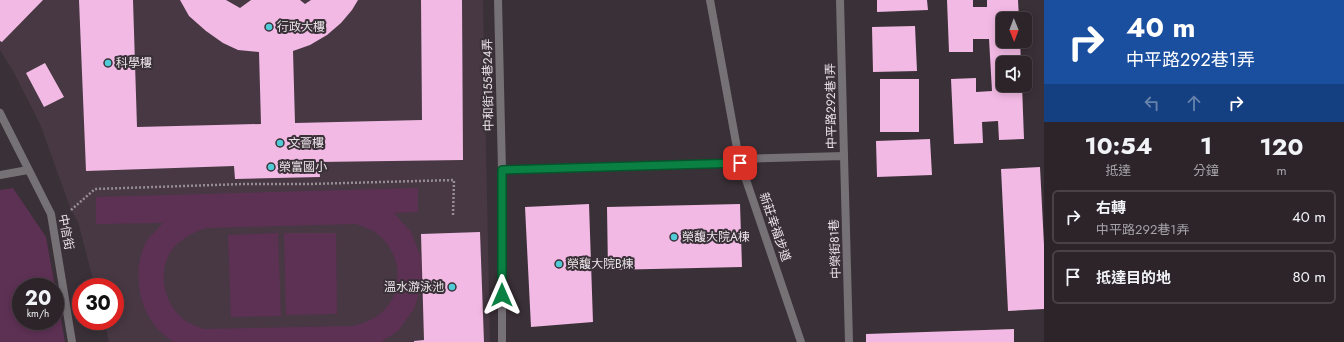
<!DOCTYPE html>
<html lang="zh-TW">
<head>
<meta charset="utf-8">
<style>
  body { margin:0; font-family:Jost,"Noto Sans TC",sans-serif; background:#342c31; color:#f1f3f6; height:100vh; display:flex; flex-direction:column; font-size:15px; white-space:nowrap }
  * { box-sizing:border-box; margin:0 }
  p { font-size:13px; color:#a6a4a8 }
  .icon { flex:none; width:22px; height:22px; fill:none; stroke:currentColor; stroke-width:2; stroke-linecap:round; stroke-linejoin:round }
  .map { position:relative; flex:1; overflow:hidden }
  .drawer { display:flex; flex-direction:column; background:#2c2429; width:300px }
  .drawer>* { flex:none }
  .hud { background:#1a4fa0; color:#fff; overflow:hidden }
  .needle { width:26px; rotate:179deg }
  .tools { position:absolute; left:996px; top:12px; display:grid; gap:8px }
  .tools a { display:grid; place-items:center; width:36px; height:36px; border-radius:6px; background:#2c2429; box-shadow:0 2px 10px #0003,0 0 0 1px #484146; font-size:20px }
  .speed { position:absolute; left:12px; top:278px; display:flex; gap:8px; font-size:20px; font-weight:700; text-align:center }
  .speed>* { display:grid; place-content:center; width:52px; height:52px; border-radius:50%; background:#2c2429; box-shadow:0 2px 10px #0003,0 0 0 1px #484146; line-height:1 }
  .speed small { font-size:10px; font-weight:400 }
  .speed .limit { border:6px solid #d22; background:#fff; color:#111 }
  .pin { position:absolute; display:grid; place-items:center; width:34px; height:34px; color:#fff; margin:-17px; border-radius:8px; box-shadow:0 2px 6px #0006 }
  .me { position:absolute; width:44px; margin:-22px; rotate:0deg; stroke-linejoin:round; filter:drop-shadow(0 0 3px #0008) }
  .turn { display:flex; align-items:center; gap:14px; height:84px; padding:0 16px; font-size:18px }
  .turn .icon { width:52px; height:52px; stroke-width:2.5 }
  .turn b { display:block; font-size:28px; line-height:34px }
  .lanes { display:flex; align-items:center; height:38px; padding:0 16px; background:#0003; justify-content:center; gap:20px; direction:ltr }
  .lanes .off { opacity:.35 }
  .eta { display:flex; justify-content:space-evenly; align-items:center; height:68px; text-align:center }
  .eta b { font-size:24px; font-weight:700; line-height:28px }
  ul { padding:0; list-style:none }
  li { display:flex; align-items:center; gap:12px; height:54px; margin:0 8px 6px; padding:0 8px; border:2px solid #484146; border-radius:6px }
  li div { flex:1 }
  li b { display:block; font-size:15px }
  li em { font-style:normal }
  main { display:flex; flex:1; min-height:0 }
  .map>svg:first-child { display:block }
  .built { fill:#473843 }
  .green { fill:#5d3154; fill-rule:evenodd }
  .building { fill:#f2b9e4 }
  .lines { fill:none; stroke-linecap:round; stroke-linejoin:round }
  .path { stroke:#968e94; stroke-width:2.5; stroke-dasharray:2 2; stroke-linecap:butt }
  .service { stroke:#767175; stroke-width:8 }
  .pedestrian { stroke:#767175; stroke-width:8 }
  .minor { stroke:#767175; stroke-width:8 }
  .route-casing { stroke:#07532c; stroke-width:10 }
  .route { stroke:#0b8043; stroke-width:7 }
  .poi-dot { fill:#52cbd8; stroke:#3a3037; stroke-width:1.5 }
  .labels { text-anchor:middle; stroke-width:4; stroke-linejoin:round; paint-order:stroke }
  .poi-label { font-size:12px; fill:#eae4e8; stroke:#3a3037; text-anchor:start }
  .street-label { font-size:12px; fill:#eae4e8; stroke:#3a3037 }
</style>
</head>
<body>
<main>
<div class="map">
<svg width="1044" height="342" viewBox="0 0 1044 342">
  <rect width="100%" height="100%" fill="#3a3037"/>
  <path class="built" d="M0,0H483L490,342H109L104,321H115V287H95L78,222L71,210L40,124L13,71L0,50Z"/>
  <path class="green" d="M13,188L46,237L65,342H0V190ZM21,287H55V321H21Z
    M418,188V212L394,213L411,232L421,257L422,284L414,309L398,331L381,342H173C166,336 158,331 153,323C137,302 134,267 145,244C150,235 157,230 163,223L96,224V197ZM356,224C361,226 368,228 373,231C402,249 407,292 380,314C371,321 361,324 352,326L204,329C199,327 192,325 187,322C163,306 154,266 177,244C186,236 195,232 206,228Z
    M278,233L281,316L231,317L228,235Z
    M284,233H336L337,314L286,315Z"/>
  <path class="building" d="M0,0H43L2,42L0,41Z
    M79,0H133L137,127L261,124L259,52L238,50L223,43L206,31L189,16L180,0H226L240,8L251,0H300L305,4L311,0H358L352,10L341,23L327,35L310,45L293,51L295,123L422,120L421,0H462L463,160L319,162L320,177L235,179L234,166L86,171Z
    M877,0H927L928,10L877,12Z
    M947,0H973V7H987V0H1018L1019,19H1003V41H1020L1021,63H1003V85H1022L1024,139L999,140L998,121L982,122L983,143L954,144L951,79L976,78V92L992,91L989,39H973V52H949Z
    M915,26L917,71L873,72L872,27Z
    M45,63L64,97L44,107L26,73Z
    M880,79H919V132H880Z
    M930,139L932,175L877,177L876,141Z
    M1040,167L1044,245V309L1008,311L1001,169Z
    M589,204L593,322L531,327L525,207Z
    M740,204L742,267L608,270L607,207Z
    M480,232L484,342H414V341L424,340L421,234Z
    M1014,329V342H866V334Z"/>
  <g class="lines">
    <path class="path" d="M71,210L95,189L244,184H310L454,180L453,215"/>
    <path class="service" d="M498,0L502,170
      M739,159L844,156L849,342
      M0,175L28,170"/>
    <path class="pedestrian" d="M710,0L739,159L801,342"/>
    <path class="minor" d="M840,0L844,156
      M0,113L51,214L72,342
      M502,342V170L741,163"/>
  </g>
  <g class="lines">
    <g class="route-casing">
      <path id="route" d="M502,295V170L740,163"/>
    </g>
    <use href="#route" class="route"/>
  </g>
  <g class="poi-dot">
    <circle cx="269" cy="27" r="4"/>
    <circle cx="108" cy="63" r="4"/>
    <circle cx="280" cy="143" r="4"/>
    <circle cx="271" cy="167" r="4"/>
    <circle cx="674" cy="237" r="4"/>
    <circle cx="559" cy="264" r="4"/>
    <circle cx="452" cy="287" r="4"/>
  </g>
  <g class="labels">
    <g class="poi-label">
      <text x="277" y="31">行政大樓</text>
      <text x="116" y="67">科學樓</text>
      <text x="288" y="147">文薈樓</text>
      <text x="279" y="171">榮富國小</text>
      <text x="682" y="241">榮馥大院A棟</text>
      <text x="567" y="268">榮馥大院B棟</text>
      <text x="444" y="291" text-anchor="end">溫水游泳池</text>
    </g>
    <g class="street-label">
      <text transform="translate(488 85) rotate(-91)" y="4">中和街155巷24弄</text>
      <text transform="translate(831 106) rotate(-91)" y="4">中平路292巷1弄</text>
      <text transform="translate(775 227) rotate(71)" y="4">新莊幸福步道</text>
      <text transform="translate(66 232) rotate(79)" y="4">中信街</text>
      <text transform="translate(835 249) rotate(-92)" y="4">中榮街81巷</text>
    </g>
  </g>
</svg>
<div class="tools">
<a><svg class="needle" viewBox="-14 -14 28 28"><path d="M0-13l5 13h-10z" fill="#e53935"/><path d="M0 13l5-13h-10z" fill="#a6a4a8"/></svg></a>
<a><svg class="icon" aria-label="sound" viewBox="0 0 24 24"><path d="M4 9h4l5-4v14l-5-4H4zM17 9q2 3 0 6"/></svg></a>
</div>
<div class="speed"><div>20<small>km/h</small></div><div class="limit">30</div></div>
<div class="pin" style="left:740px;top:163px;background:#d93025"><svg class="icon" aria-label="arrive" viewBox="0 0 24 24"><path d="M6 21V4h12l-3 4 3 4H6"/></svg></div>
<svg class="me" style="left:502px;top:295px" viewBox="-20 -20 40 40"><path d="M0-17L14 15 0 8-14 15z" fill="#0b8043" stroke="#fff" stroke-width="4"/></svg>
</div>
<section class="drawer">
<div class="hud">
<div class="turn"><svg class="icon" aria-label="right" viewBox="0 0 24 24"><path d="M7 20v-9h11M14 6l5 5-5 5"/></svg><div><b>40 m</b>中平路292巷1弄</div></div>
<div class="lanes"><svg class="icon off" aria-label="left" viewBox="0 0 24 24"><path d="M17 20v-9H6M10 6l-5 5 5 5"/></svg><svg class="icon off" aria-label="ahead" viewBox="0 0 24 24"><path d="M12 20V5M6 11l6-6 6 6"/></svg><svg class="icon" aria-label="right" viewBox="0 0 24 24"><path d="M7 20v-9h11M14 6l5 5-5 5"/></svg></div>
</div>
<div class="eta">
<div><b>10:54</b><p>抵達</p></div>
<div><b>1</b><p>分鐘</p></div>
<div><b>120</b><p>m</p></div>
</div>
<ul>
<li><svg class="icon" aria-label="right" viewBox="0 0 24 24"><path d="M7 20v-9h11M14 6l5 5-5 5"/></svg><div><b>右轉</b><p>中平路292巷1弄</p></div><em>40 m</em></li>
<li><svg class="icon" aria-label="arrive" viewBox="0 0 24 24"><path d="M6 21V4h12l-3 4 3 4H6"/></svg><div><b>抵達目的地</b></div><em>80 m</em></li>
</ul>
</section>
</main>
</body>
</html>
